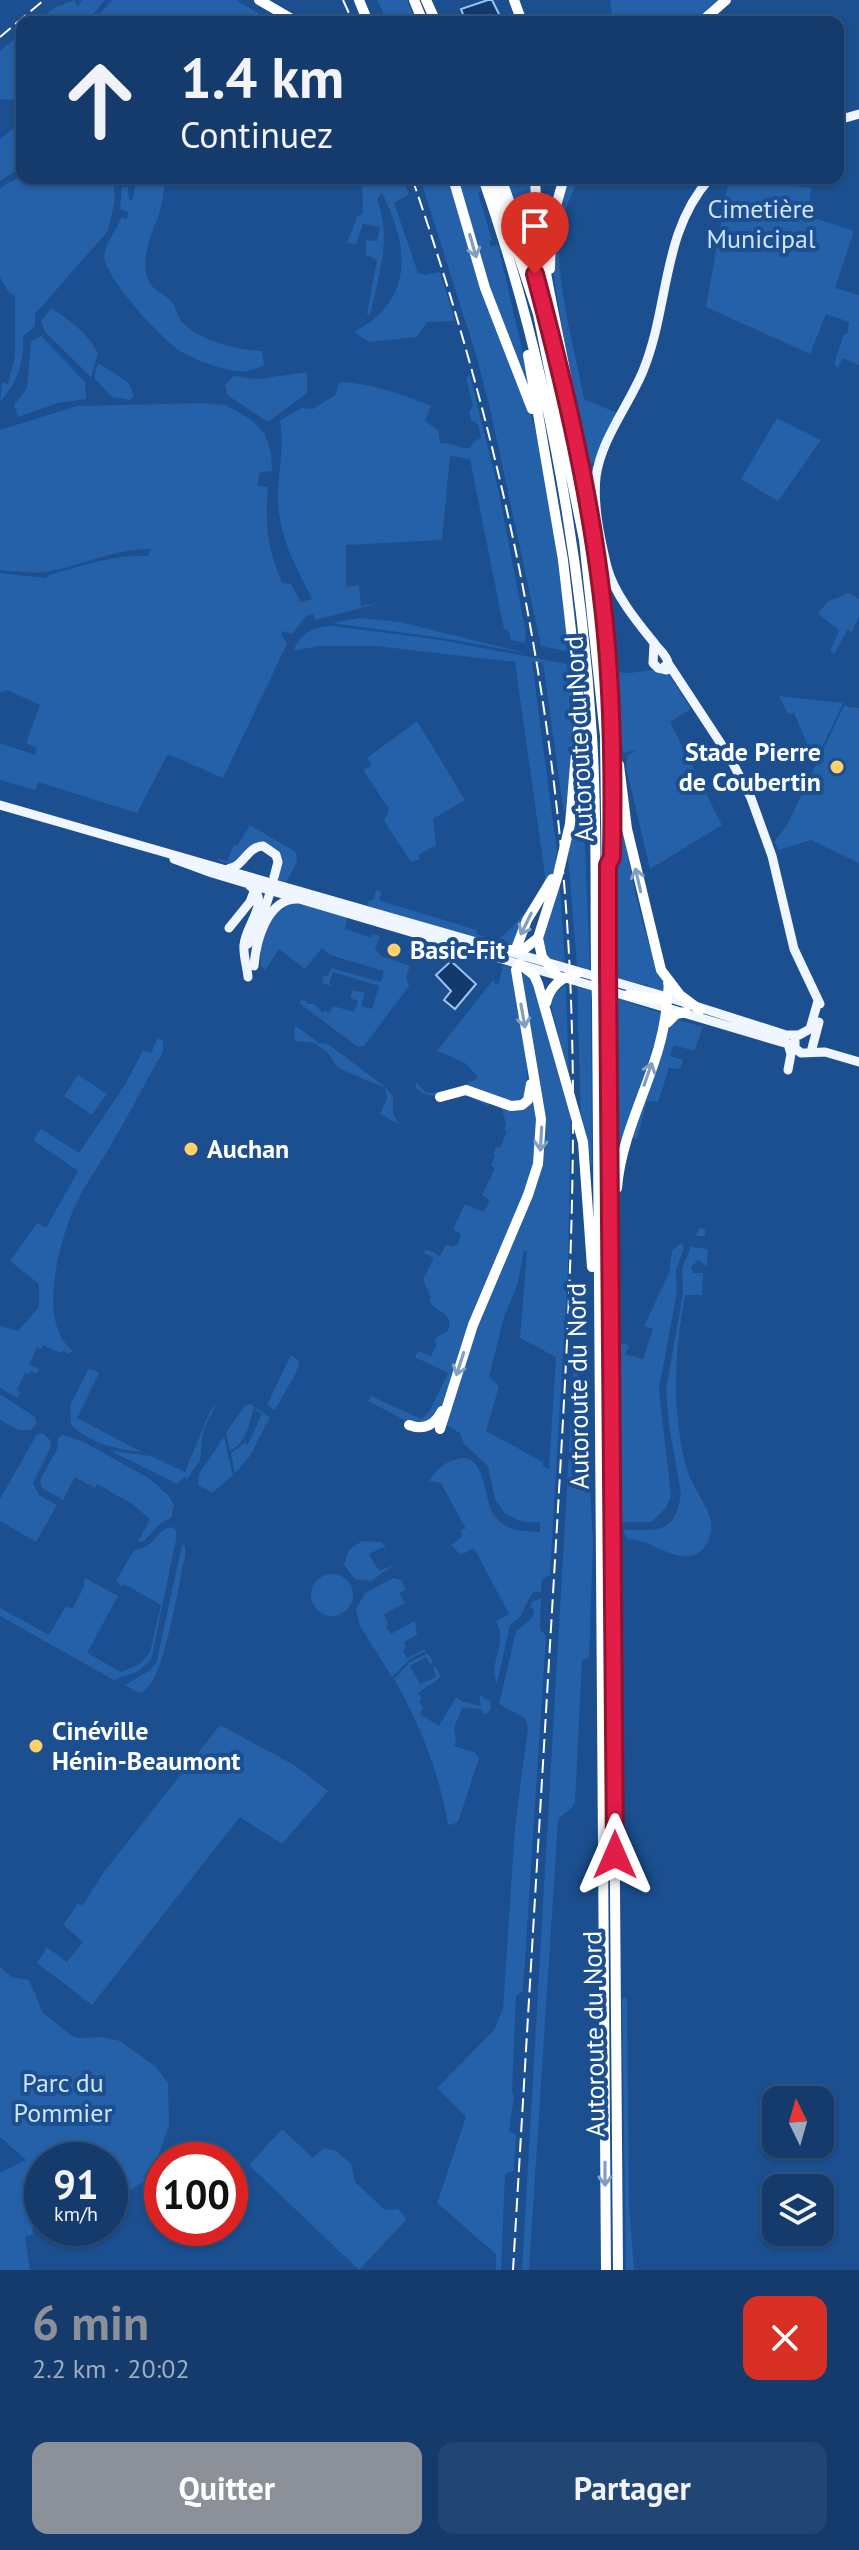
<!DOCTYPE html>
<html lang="fr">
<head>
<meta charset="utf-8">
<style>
  body { margin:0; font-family:"PT Sans",sans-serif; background:#214673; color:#f1f3f6; height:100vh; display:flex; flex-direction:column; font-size:30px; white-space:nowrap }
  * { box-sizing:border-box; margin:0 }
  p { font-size:26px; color:#9dadc1 }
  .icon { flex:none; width:44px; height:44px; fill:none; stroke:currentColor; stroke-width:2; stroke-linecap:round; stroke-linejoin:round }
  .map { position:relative; height:2270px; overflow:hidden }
  .details { display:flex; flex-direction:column; background:#143b6b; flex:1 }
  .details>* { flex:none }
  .hud { position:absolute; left:16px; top:16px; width:828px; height:168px; border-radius:16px; box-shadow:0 2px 6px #0004,0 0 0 2px #33557e; background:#143b6b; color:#f1f3f6; overflow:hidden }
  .needle { width:52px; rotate:355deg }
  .tools { position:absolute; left:762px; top:2086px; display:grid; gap:16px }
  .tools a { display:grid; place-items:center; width:72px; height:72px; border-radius:16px; background:#143b6b; box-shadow:0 2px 6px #0004,0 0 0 2px #33557e; font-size:40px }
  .speed { position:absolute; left:24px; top:2142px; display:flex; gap:16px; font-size:40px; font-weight:700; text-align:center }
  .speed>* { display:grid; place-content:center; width:104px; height:104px; border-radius:50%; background:#143b6b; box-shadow:0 2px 6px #0004,0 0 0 2px #33557e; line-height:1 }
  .speed small { font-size:20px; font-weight:400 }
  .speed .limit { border:12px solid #d22; background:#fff; color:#111 }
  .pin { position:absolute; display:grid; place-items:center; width:68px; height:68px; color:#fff; margin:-82px -34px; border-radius:50% 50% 50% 0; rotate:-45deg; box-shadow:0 0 8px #0007 }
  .pin .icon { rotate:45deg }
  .me { position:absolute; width:88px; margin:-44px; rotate:0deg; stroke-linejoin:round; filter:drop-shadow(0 0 6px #0008) }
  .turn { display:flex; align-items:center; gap:28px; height:168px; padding:0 32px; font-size:36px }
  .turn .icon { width:104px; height:104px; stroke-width:2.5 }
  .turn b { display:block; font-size:56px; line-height:68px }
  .round { display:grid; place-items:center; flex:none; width:84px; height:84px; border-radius:16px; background:#214673 }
  .head { display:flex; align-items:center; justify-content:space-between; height:136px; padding:0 32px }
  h1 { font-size:48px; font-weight:800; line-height:60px; color:#8c9099 }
  .cta { display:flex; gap:16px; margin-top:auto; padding:16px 32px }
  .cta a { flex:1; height:92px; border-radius:16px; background:#8c9099; color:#fff; font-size:32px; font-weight:800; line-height:92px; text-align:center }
  .cta a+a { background:#214673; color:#f1f3f6 }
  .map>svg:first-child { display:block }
  .green { fill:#2461a8; fill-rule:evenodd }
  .water { fill:#123a6d; stroke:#9cc4f0; stroke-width:2 }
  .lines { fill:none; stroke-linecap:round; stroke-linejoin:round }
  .major { stroke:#f0f6ff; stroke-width:9 }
  .highway { stroke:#fff; stroke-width:10 }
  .rail { stroke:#fff; stroke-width:2; stroke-dasharray:14 6; stroke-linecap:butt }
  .highway-bridge { stroke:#fff; stroke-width:10 }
  .oneway { stroke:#829ec1 }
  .route-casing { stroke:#92132f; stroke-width:20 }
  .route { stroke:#e11d48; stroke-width:14 }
  .poi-dot { fill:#ffd166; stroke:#1b4f8f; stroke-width:3 }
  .labels { text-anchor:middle; stroke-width:8; stroke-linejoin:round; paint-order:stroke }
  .park-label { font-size:26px; fill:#cfe3fa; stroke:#1b4f8f }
  .street-label { font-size:26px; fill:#fff; stroke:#1b4f8f }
  .poi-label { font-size:26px; font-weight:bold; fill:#fff; stroke:#1b4f8f; text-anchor:start }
</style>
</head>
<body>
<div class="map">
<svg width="859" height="2270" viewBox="0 0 859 2270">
  <rect width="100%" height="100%" fill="#1b4f8f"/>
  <path class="green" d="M74,0L78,7L82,0H105L86,22H36L54,8Z
    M112,0H236L273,22H93Z
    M377,0H407L416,22H388Z
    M610,0H717L693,22H592L612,16Z
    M22,33V102L19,100L0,99V51Z
    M22,122V167L0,181V139Z
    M22,175V178H113L115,200L108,231L35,314V326L23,337C24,363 18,382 0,402L2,382L8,384L15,356V295L9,293L0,277V188Z
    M135,178L156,180L169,178C162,188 164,196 161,207C155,229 139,255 148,279C152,290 162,293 170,300C176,306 177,316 182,322C199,341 238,350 262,351L264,366C259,367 252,370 247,371C232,374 195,360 182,352C162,340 106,279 104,257C104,245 117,230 121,218L127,219L128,212L120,209L122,187H128L129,200L133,199L135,185L140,186L141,182Z
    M357,178H403L409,195L394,203L418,273L425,275L440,272L455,321L427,322L417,337L369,342L354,332C415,300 409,247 382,193L377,199C392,239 379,274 370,315L367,314L377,260L366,255V240L377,241L380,227L363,224L356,244L347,243L357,217L363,213L362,184Z
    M420,178H450C481,270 519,362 542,457C557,521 562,587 570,652L541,646L491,413L477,358Z
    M455,178H477L481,191L478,193L492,240L489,241L491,246L498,245L534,402L504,335Z
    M505,178H532L550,311Z
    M568,178H580C569,197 560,220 559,243C558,292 575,350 584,399L617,413L593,463L584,462L554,277C551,238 555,215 568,178Z
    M729,178L811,188L808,216L854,231L835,288L859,295V365L843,358L838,368L834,364L844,334H847L849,322L826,314L810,354L706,307Z
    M51,308C70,321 86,331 98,353L91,377L45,332L41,321Z
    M41,336L85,382L86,399L58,403L18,417L14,405L27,388L31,342Z
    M98,363L128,382L134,395L130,400L112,397L94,378Z
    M307,372V393L268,422L227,395L225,385L233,376L257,379Z
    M470,376L498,488L526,633L525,643L511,640L509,632L504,629L470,459L450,456L442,540L346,545V587L359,585L361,606L384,602L315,620L313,614L306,616L292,634L282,631L281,634L287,644L223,778L168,754L137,813L38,782L36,790L0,780V743L35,755L37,748L26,743L40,705L7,690L0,693V573L46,578L49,575C81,566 115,554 148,556L151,549C112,549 82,566 45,572C30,574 15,571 0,570V430L77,406L204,403L226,405L253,421L265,434L271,452L272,471L260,472L257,486L268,487C265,525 267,548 282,583L291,584L301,602L312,599C295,565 277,533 278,494C279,465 284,449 280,420L302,408L313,409L335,395L340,382C373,384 400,393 431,406L425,421L438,430L440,443C452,442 459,449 470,448L475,441L481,438L478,424L471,420L469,412L473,406L466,377Z
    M777,418L821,440L778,501L741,479Z
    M848,593L859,599V616L852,632L847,630L835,653L830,652L839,630L818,614L827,602Z
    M360,618L400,622L525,653L442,638L332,623Z
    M333,626L441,640L572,665L573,757L564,815L543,663L532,662L557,852L555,869L515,946L473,937L368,906L367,902L374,899L376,890L382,892L379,898L381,901L477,930L476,934L497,940C513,929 542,896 545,876L515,662L376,646H319L293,651C303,631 313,627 333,626Z
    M651,670L669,675L691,709L670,722L722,825L650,869L626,767L627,756L636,750L623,753L613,672L630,673Z
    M779,696L843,703L814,764C812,749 800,729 794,713L788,714Z
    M844,706L859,708V863L811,840L779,850L774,842L787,825Z
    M417,721L465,800L433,819L436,845L418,855L420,859L411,862L384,821L389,809L363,770L372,765L367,758Z
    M582,773L590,970L577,966L568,856L579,774Z
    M621,801C625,852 637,906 652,954C657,969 667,979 665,995L646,990L648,984L638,985L616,979L615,802Z
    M250,825L296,852L297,862L286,882L277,879L281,856L268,844L250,846L238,862L233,866L217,860L218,858L227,861L234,845H238Z
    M560,887L565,964C560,962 551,961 547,957C535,947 553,902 556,888Z
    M294,902L347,917L345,929L372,938L371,934L380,936L375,949L381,956L410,966L406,977L409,986L364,1046L358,1047L299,1003L301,1000L306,1001V1004H314L323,1013L324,1011L330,1012L333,1006L354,1012L358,1001L350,998L353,990L365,993L361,1006L372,1009L379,986L333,972L329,982L331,986L322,983L324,975L328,976L331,968L381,982L384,971L330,955L322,948L305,969L279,949L265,970L261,966L260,943L275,913Z
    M503,965L513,968L527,1066L528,1095L519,1104C504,1099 485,1090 470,1089C451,1088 432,1105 416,1088V1082C419,1085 423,1090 426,1092C436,1096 471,1084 478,1077L465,1063L437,1051L493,980L495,984L499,983Z
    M521,971L533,978L571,1105L568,1268L550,1575L542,1580L541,1592H534C522,1606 527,1615 510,1625L497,1683C487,1661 509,1647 496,1621L509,1614L474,1548L461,1555L451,1545L462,1537L461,1529H466L441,1483L429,1481C437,1469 443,1463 457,1459C487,1450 483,1502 494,1515C506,1531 522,1531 540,1532V1522H523L505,1514L495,1499L488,1466L464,1444L460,1433L444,1424L470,1341L543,1149ZM524,1250L527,1251L520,1338L556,1357L549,1469L543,1466V1462L486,1431L499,1386L489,1377L504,1317L518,1283Z
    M566,984L569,1078L550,1002L554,994Z
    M577,987L591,990L592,1170L581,1120Z
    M615,998L664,1014L623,1139L620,1140L616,1153Z
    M675,1019L703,1027L694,1051L674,1045L670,1056L683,1060L680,1069L669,1068L658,1102L647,1101L637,1139L631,1137L668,1028Z
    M296,1026L319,1043L328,1044L384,1086L393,1097V1114L400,1125L380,1114L387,1098L385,1088L338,1068L327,1052L314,1043L295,1041L294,1029Z
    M158,1038L163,1041V1052C145,1083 129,1114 111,1145C100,1164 86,1183 76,1204C60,1238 36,1322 72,1350L70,1354L63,1351L61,1353L43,1345L41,1349L37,1347L29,1364L39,1369L36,1374L31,1371L29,1374L25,1373L17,1390L20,1392L18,1398L0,1388V1326L18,1331L39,1307V1284L10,1261L37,1223L46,1228L78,1171L33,1140L41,1129L79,1153L126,1083L143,1050L151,1053Z
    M78,1075L107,1094L92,1115L64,1096Z
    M461,1092L508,1107L535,1099L538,1143L527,1187L480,1301L440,1413L432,1423L412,1424L368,1401L371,1396L421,1419L429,1412L448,1373L415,1357L418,1351L431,1356L437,1344L434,1342L437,1337L448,1331C455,1313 436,1313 429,1300L431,1298L423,1279L434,1258L424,1253L426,1249L440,1256L446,1244L453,1247L458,1244L461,1234L453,1229L465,1204L484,1212L490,1200L482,1195L495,1168L491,1166L495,1156L493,1154L496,1147L500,1148L507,1131L504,1129L506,1124L502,1109L490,1103L488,1106L463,1094L453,1098Z
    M699,1228L706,1229L705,1236H695L692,1247L708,1249L707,1266L698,1260L691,1267L693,1273H703L702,1295H685C675,1352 671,1408 686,1466C691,1486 707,1503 711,1522C713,1532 708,1548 697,1554C675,1564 651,1539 627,1539L623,1530C657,1530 675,1535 681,1494L669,1425L666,1389L683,1293L682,1268Z
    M681,1243L684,1248L676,1270L677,1291L659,1389L671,1496L665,1509L651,1522H619L618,1347L624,1343L629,1346L625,1354L643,1359L653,1329L644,1326L669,1273L672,1251Z
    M580,1346L576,1400L586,1409L593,1543L589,1658L582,1660L575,1802C572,1812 561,1812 558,1821L529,2270H522L575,1347Z
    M291,1355L298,1360L299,1367L275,1410L267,1405Z
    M89,1368L99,1373L77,1418L142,1452C117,1449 89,1444 71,1424L70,1406Z
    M0,1394L35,1417L36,1424L31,1430H19L0,1420Z
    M217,1404L203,1430L200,1460L187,1479L184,1477L177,1484L111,1451L151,1456L185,1472L210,1411Z
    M250,1404L255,1407C247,1424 249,1441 230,1451L226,1432L244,1407Z
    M256,1408L270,1417L250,1456L235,1473L231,1453L246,1442L247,1446L262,1414L255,1410Z
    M42,1433L50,1440L51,1447L33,1483L39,1495L57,1505L36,1542L0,1521V1499L37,1434Z
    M63,1435L84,1442L150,1479L168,1495L174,1505L171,1518L161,1523L144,1541L138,1542L150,1519L132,1504L97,1484L95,1488L75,1477L63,1500L42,1488L40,1480L57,1450L58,1438Z
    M224,1437L233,1475L212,1493L198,1485L199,1474Z
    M172,1527L176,1530V1540L151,1660L138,1671L114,1680L0,1616V1608L49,1635L66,1606L72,1609L85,1585L83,1583L85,1578L118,1596L87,1653L121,1672L140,1664L150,1652L161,1605L124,1584L122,1587L116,1581L134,1550C155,1549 154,1530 172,1527Z
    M362,1541L381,1542L387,1548L383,1547L369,1554L379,1571L395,1564L371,1581L355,1579L344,1565L349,1550Z
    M182,1545L185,1546V1556C179,1580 164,1686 142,1692C136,1693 130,1688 125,1685L149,1671L156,1664Z
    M311 1595a21 21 0 1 1 42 0a21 21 0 1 1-42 0Z
    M393,1578L401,1580L406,1590L399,1593L405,1603L384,1614L388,1624L386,1626L391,1634L415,1621L417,1635L404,1642L406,1647L403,1650L407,1658L425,1649L426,1651L410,1659L392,1677L360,1626L356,1609L365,1593Z
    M541,1598L540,1629L546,1636L523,1991L516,1996L512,2091L514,2097L509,2131L516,2135L514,2171L505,2174L501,2270H496V2254L437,2203L466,2117L437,2088L494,2030L503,2009L515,1827L528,1727L525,1718L499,1704L516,1631C525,1624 535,1619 534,1609L530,1608L532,1602Z
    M428,1653L433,1662L430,1664L426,1657L410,1666L420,1684L436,1677L433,1667L435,1666L441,1677L418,1693L422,1698L419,1702L423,1707L420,1714L439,1726L456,1697L461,1701L481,1706L479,1695L490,1701L491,1708L487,1714L482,1713L483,1709L462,1708L454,1728L456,1742L454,1746L474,1752L479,1758L458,1822L450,1825L448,1824C438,1769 421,1727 394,1679L410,1662Z
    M220,1725L294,1765L328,1791L282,1844L240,1817L92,2005L37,1963L47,1947L67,1962L83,1942L63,1925L78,1904L83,1905L104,1872Z
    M0,1967L12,1977L29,1980L43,2013L72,2036L79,2038L102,2037L120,2041L156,2067L168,2083L169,2125L151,2177L110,2203V2160H42V2225L32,2227L33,2234L25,2237L30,2270H0V2173L26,2160L0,2137Z
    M622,1998H627L629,2206L634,2270H626Z
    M282,2129L313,2158L324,2148L336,2151L351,2164L355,2182L385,2210L398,2209L407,2219L359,2270L249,2165Z"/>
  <path class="water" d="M488,0H492L503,22H466L461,9Z
    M451,961L476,984L455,1009L444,1000L451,991L436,975Z"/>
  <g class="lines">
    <path class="major" d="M838,120L859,114
      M654,644L653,663L658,668L667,670
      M668,663L729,756L751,798L772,856L794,949L820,1004
      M663,668L668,663C667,655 660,651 655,644C638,623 614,594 607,567C600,538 593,506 596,477C601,439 629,405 643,371C670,305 661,233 710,178
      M0,805L667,997L786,1035H799L810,1029L818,1001
      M174,859L212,873L795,1046
      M228,869C245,866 246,847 263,846L276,855L278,862L274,877
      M229,928L250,902L255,889
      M248,944L261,920L269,896
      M254,966C256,941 267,899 297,899
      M248,977C247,966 243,955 244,945C245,925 272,901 250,886
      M795,1041V1048L801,1053L825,1052L859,1062
      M788,1044L791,1054L788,1070
      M811,1052L819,1022"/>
    <path class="highway" d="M259,0L297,22
      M359,0L368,22
      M414,0L423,22
      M426,0L436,22
      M514,0L522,22
      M701,22L726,0
      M453,178L485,288L532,409
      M483,178C545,356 580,548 592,736C597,813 595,890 596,967
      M493,178L538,314L584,540L605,736L608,967
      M501,178L535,274L557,362
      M535,178C537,245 554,310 566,376C590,517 615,660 613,804
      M550,269L551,223L564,178
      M528,355L563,560L586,762
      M619,765L627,829L661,970L680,995L700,1010
      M517,946L527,920L552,879
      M499,950H523L538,938
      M520,964L534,975L538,984L583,1142L592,1267
      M556,974L542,957L538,938L558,875L570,824L578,730
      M628,995C640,995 657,1002 667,997
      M597,1002L606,2270
      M546,1003C550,986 561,977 578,973
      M608,1003L618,2270
      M667,1023L676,1014L686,1012
      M440,1097L466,1090L511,1106L522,1105L528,1100L531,1084
      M617,1188C622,1123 664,1065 667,1000C667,994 670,990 668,982
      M409,1425C424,1431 435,1425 442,1411
      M440,1429L473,1325L528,1195L538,1164L541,1119L516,970"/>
    <path class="rail" d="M343,0L353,22
      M0,37L44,0
      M412,178C491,406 544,641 564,882C583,1108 568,1334 555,1560C541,1797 527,2033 513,2270"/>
    <path class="highway-bridge" d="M596,967L597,1002
      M608,967V1003"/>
  </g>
  <defs><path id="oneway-shaft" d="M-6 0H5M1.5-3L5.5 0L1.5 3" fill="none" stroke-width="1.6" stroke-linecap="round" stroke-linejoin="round" transform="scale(2)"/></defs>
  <g class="oneway">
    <use href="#oneway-shaft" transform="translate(473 246) rotate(74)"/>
    <use href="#oneway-shaft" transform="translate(638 880) rotate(-103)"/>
    <use href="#oneway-shaft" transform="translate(526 924) rotate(116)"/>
    <use href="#oneway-shaft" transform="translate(523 1016) rotate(80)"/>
    <use href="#oneway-shaft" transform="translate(648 1074) rotate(-71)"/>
    <use href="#oneway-shaft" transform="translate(541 1139) rotate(93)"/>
    <use href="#oneway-shaft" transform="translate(460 1364) rotate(108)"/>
    <use href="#oneway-shaft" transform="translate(605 2174) rotate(90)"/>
  </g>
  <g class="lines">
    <g class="route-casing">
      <path id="route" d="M535,274C570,404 601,540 609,675C613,736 613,796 612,857L608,865V967L615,1855"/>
    </g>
    <use href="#route" class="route"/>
  </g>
  <g class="poi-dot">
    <circle cx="837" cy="767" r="8"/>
    <circle cx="394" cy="950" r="8"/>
    <circle cx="191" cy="1149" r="8"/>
    <circle cx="36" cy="1746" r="8"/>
  </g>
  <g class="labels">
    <g class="park-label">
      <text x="761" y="218">Cimetière<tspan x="761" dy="30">Municipal</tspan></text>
      <text x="63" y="2092">Parc du<tspan x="63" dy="30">Pommier</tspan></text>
    </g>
    <g class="street-label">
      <text transform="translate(579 739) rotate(-93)" y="9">Autoroute du Nord</text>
      <text transform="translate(578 1386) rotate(-91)" y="9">Autoroute du Nord</text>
      <text transform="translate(594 2034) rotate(-91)" y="9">Autoroute du Nord</text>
    </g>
    <g class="poi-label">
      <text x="821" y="761" text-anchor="end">Stade Pierre<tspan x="821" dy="30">de Coubertin</tspan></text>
      <text x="410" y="959">Basic-Fit</text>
      <text x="207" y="1158">Auchan</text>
      <text x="52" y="1740">Cinéville<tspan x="52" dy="30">Hénin-Beaumont</tspan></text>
    </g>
  </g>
</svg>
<div class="tools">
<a><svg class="needle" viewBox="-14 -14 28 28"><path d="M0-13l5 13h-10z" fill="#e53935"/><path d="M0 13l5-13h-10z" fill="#9dadc1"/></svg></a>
<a><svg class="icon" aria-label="layers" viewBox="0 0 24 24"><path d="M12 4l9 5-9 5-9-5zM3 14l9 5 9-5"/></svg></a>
</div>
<div class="speed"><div>91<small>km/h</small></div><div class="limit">100</div></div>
<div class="pin" style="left:535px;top:274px;background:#d93025"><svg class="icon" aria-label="arrive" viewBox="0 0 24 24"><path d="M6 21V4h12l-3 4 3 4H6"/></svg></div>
<svg class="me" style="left:615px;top:1855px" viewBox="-20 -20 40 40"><path d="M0-17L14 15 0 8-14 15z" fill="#e11d48" stroke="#fff" stroke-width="4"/></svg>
<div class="hud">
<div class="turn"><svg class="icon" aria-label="ahead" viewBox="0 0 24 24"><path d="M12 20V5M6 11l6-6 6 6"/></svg><div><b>1.4 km</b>Continuez</div></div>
</div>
</div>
<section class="details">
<div class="head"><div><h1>6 min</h1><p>2.2 km · 20:02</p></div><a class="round" style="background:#d93025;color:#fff"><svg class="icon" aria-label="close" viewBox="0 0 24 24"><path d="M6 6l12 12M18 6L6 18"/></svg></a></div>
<div class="cta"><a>Quitter</a><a>Partager</a></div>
</section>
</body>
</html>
